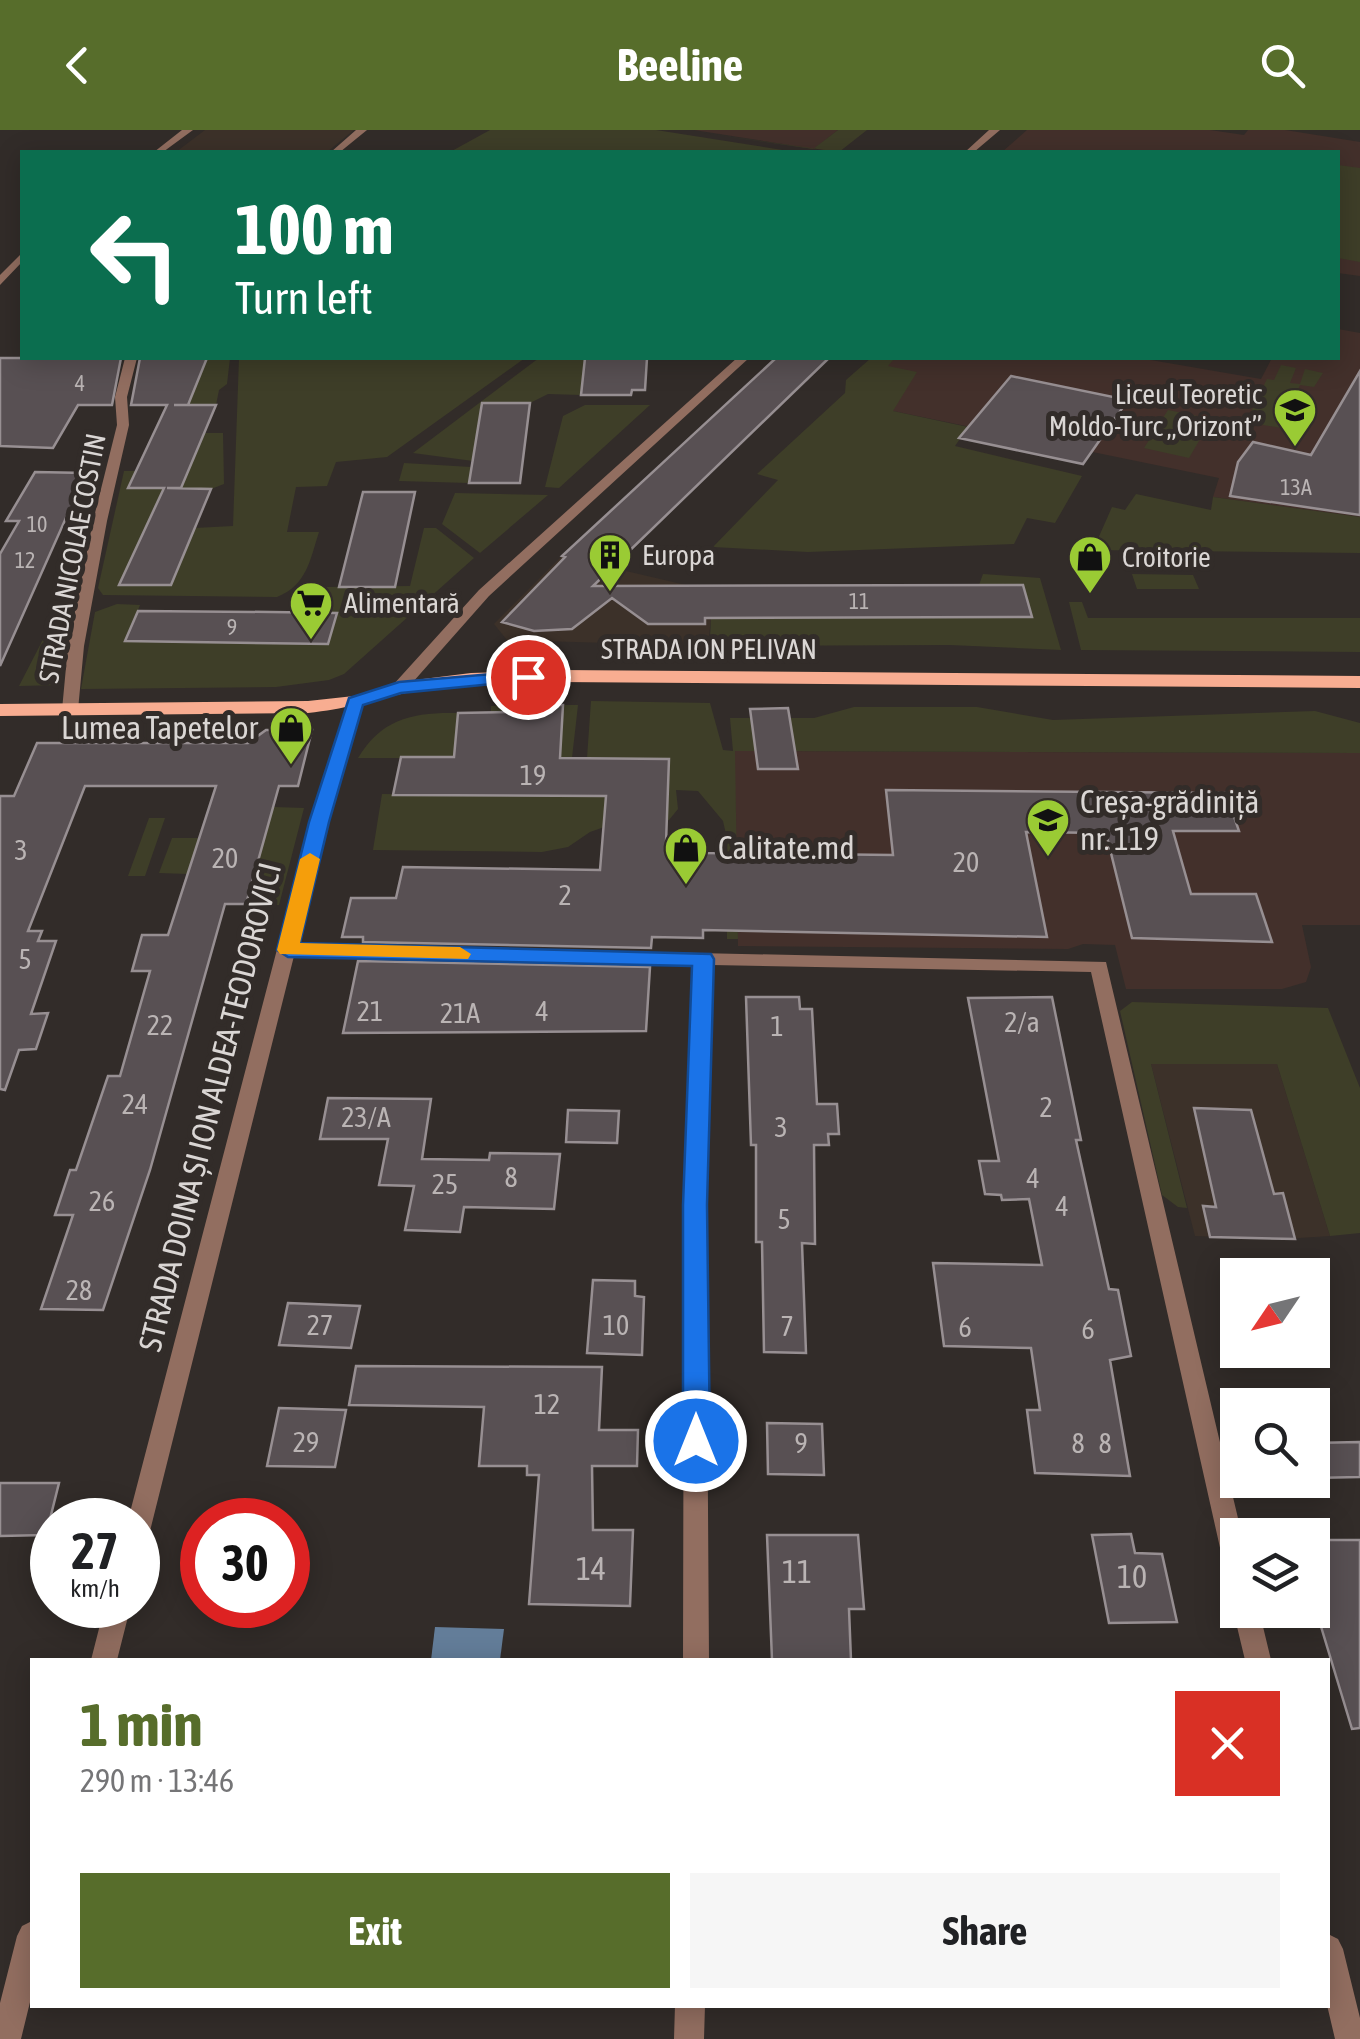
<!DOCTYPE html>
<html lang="en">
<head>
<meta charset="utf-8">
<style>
  body { margin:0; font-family:"Asap Condensed",sans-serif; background:#f6f6f6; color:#202124; height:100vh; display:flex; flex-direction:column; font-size:38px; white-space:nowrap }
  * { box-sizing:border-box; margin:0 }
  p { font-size:32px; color:#757577 }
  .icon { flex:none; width:55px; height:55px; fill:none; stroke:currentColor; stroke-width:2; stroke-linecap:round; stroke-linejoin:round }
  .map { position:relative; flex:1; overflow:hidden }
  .sheet { position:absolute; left:30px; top:1528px; width:1300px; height:350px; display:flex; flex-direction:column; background:#fff; border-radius:0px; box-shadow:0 5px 25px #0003 }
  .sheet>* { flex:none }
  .hud { position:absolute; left:20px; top:20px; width:1320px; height:210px; border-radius:0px; box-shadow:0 5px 25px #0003; background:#0b6e4f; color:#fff; overflow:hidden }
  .needle { width:65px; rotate:235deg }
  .buttons { position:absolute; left:1220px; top:1128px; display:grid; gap:20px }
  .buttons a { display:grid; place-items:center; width:110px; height:110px; border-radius:0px; background:#fff; box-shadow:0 5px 25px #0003; font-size:50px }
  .speed { position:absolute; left:30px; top:1368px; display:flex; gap:20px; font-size:50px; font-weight:700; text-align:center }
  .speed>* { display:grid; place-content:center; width:130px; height:130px; border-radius:50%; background:#fff; box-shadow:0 5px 25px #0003; line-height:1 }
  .speed small { font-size:25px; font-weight:400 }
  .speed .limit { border:15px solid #d22; background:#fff; color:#111 }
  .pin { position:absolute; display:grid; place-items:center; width:85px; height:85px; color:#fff; margin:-42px; border:5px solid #fff; border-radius:50%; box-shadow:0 2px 10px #0007 }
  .me { position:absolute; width:110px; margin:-55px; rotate:0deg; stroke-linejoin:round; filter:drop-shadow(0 0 8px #0008) }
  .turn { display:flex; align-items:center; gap:35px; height:210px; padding:0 50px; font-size:45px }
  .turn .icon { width:130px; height:130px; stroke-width:2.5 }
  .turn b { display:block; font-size:70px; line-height:85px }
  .round { display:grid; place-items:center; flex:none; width:105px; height:105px; border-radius:0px; background:#f6f6f6 }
  .headline { display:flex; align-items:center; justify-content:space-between; height:170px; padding:0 50px }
  h1 { font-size:60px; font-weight:700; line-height:75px; color:#576d2b }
  .cta { display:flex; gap:20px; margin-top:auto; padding:20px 50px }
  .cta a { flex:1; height:115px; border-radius:0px; background:#576d2b; color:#fff; font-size:40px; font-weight:700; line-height:115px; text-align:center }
  .cta a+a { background:#f6f6f6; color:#202124 }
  header { display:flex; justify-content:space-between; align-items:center; height:130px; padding:0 50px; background:#576d2b; color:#fff; font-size:45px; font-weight:700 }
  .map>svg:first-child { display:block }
  .built { fill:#3c3129 }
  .education { fill:#43302b }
  .green { fill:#3e3e28 }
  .water { fill:#637d99 }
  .building { fill:#585053; stroke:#978f92; stroke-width:2.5 }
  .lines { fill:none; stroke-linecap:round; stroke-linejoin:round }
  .minor { fill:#926e60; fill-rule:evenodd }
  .primary { fill:#f8ad91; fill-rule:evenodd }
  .route { fill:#1a73e8; stroke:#114b97; stroke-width:2.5 }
  .slow { fill:#f59e0b }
  .labels { text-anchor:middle; stroke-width:10; stroke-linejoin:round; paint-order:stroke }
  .far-number-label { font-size:22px; fill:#bab4b4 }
  .far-poi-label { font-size:28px; fill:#dad6d4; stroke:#322c29; text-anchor:start }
  .far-street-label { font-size:28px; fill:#dad6d4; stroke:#322c29 }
  .number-label { font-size:28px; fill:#bab4b4 }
  .poi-label { font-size:32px; fill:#dad6d4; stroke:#322c29; text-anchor:start }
  .street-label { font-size:32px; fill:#dad6d4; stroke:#322c29 }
  .near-number-label { font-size:32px; fill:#bab4b4 }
</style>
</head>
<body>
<header><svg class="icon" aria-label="back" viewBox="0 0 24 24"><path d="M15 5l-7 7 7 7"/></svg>Beeline<svg class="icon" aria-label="search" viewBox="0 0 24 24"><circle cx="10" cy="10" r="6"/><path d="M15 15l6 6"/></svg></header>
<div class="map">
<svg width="1360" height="1909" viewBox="0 0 1360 1909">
  <rect width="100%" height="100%" fill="#322c29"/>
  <path class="built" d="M205,0H354L327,22H176Z
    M562,426L690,456V487L711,488L708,516L507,510L494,494Z
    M1151,934H1277L1330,1106L1286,1109L1195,1106Z"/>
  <path class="education" d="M694,0H838L814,19Z
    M1027,0H1210L1244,5L1248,0H1285L1360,12V146L1338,143V22H1002Z
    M1338,199L1360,203V387L1213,367L1219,348L893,281L887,236L895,228H1139L1261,249L1272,228H1338Z
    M734,621L1360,623V795H1302L1311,837L1306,852L1282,859H1126L1115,815L1083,814L1068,819L738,816Z"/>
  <path class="green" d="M490,0H656L795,22H450Z
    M838,0H867L839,22L703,3L813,19Z
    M1338,35L1360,38V132L1338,128Z
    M207,228H230L227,254L219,260L216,275H188Z
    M239,228H525L387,327L336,332L327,356L296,357L287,402H319C310,430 307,455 277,467L103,465L98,458L124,341H137L129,358H163L120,455H171L195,398L233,396Z
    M539,228H585L581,265L548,264L530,273H482L473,331L413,323Z
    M871,228H895L888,236L917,242L893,281L968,297L955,316L1082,346L1055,393L1027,388L1014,414L808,422L713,417L778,350L757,344L845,263L846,250Z
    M1281,235L1296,238L1290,253L1300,254L1305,239L1323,243L1314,257L1300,255L1281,298L1246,292L1267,249L1274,250Z
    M585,275H650L559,358L545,357L563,286Z
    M1168,280L1212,289L1189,328L1144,318Z
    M205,303H223L224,354L211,359L181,358Z
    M404,333L471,337L469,353L399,351Z
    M455,363H456L548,365L480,423L442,394Z
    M1136,364L1211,380L1213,367L1360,387V423L1093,420L1112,377L1125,380Z
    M424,398H436L474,428L344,544L329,550L276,557L81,559L95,482L117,474L140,475L126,511L327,514L337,484L315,483L326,457L410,456Z
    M983,444L1040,448L1061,520L950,515L727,516L710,508L711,488L1031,487L1023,455H979Z
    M1132,444L1193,445L1199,459H1137Z
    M1069,472H1082L1088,488H1360V522L1081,520Z
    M54,488H69L60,555L19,556Z
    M591,571L710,573L723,620L733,621L730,588H814L854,577H977L1053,590L1315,581L1360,593V623L735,621L738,809H727L726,704L723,691L698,661L676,660L678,679L669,690L610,695L590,702L568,717L542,722L373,720L382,664L668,667L669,629L587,628Z
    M515,575L562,592L563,575H578L572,628H358C382,588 414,582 458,583V592L491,591V576Z
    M273,677L304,678L279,775H246Z
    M149,688H165L145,746H128Z
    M172,708H200L188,744L159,743Z
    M1132,872L1328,878L1360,958V1103L1330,1106L1277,934H1151L1187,1078L1178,1077L1162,1065L1120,881Z"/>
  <path class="water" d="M435,1497L504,1499L500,1530H431Z"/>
  <path class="building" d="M0,228H121L112,275H78L53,318L0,316Z
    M140,228H207L188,275H174H216L181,358H167L211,359L171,455H119L164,358H128L167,275H131Z
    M585,228H647L645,260H632L631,265H581Z
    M776,228H829L593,456L1023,455L1032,487L705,488V494H648L612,468L572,499L534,501L502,492L565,427L562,426Z
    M1360,241V385L1230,366L1238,332L1253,312L1311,325Z
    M1011,246L1128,270L1083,334L959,308Z
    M482,273H530L520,353H469Z
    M35,342L86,343L0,536V424L19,391H6Z
    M363,362H415L395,457H339Z
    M138,481L271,482L337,483L328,514L125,511Z
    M515,575H563L560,628L669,629L666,713H705V723L893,725L886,660L1226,663L1239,701H1173L1191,764H1256L1272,812L1132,808L1106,703L1026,702L1047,807L703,800V808L652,807L651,818L363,812V807H342L351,768H396L403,737L600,740L606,666L393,665L401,627H454L458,583L514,582Z
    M788,578L798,639H758L750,579Z
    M266,600H312L298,656H279L246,774H225L150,1040L103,1180L41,1179L73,1085H55L70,1040H76L108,946H120L150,841H132L142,805H168L216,656H85L28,801H42L38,811H56L31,884L48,883L36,919L19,920L5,960L0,959V666H14L37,613H248Z
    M358,831L650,837L646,901L343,903Z
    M746,867H799L800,879H812L817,974H837L839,1004H828L829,1015H814L815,1114L802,1113L806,1223L764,1222L762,1112H756V1015H751Z
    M1052,867L1081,1010H1076L1109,1159L1118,1160L1131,1226L1110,1230L1130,1346L1035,1343L1027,1280H1040L1031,1218L944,1216L933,1133L1042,1135L1029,1069L1002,1070L1001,1065L985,1064L979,1031H999L968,868Z
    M328,968L431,969L422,1029L489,1030L490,1023L560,1024L554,1079L464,1077L460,1102L405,1100L414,1056L379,1055L388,1009H320Z
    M1194,978L1251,980L1274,1064L1283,1063L1295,1109L1210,1107L1203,1076L1216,1077Z
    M568,980L619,981L617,1013L566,1012Z
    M593,1150L635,1151V1166L644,1167L642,1225L587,1223Z
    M288,1173L360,1176L351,1218L279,1215Z
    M356,1236L602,1237L599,1300H638L637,1336H592L593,1400H633L630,1476L529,1474L539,1345H527V1336H479L484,1277L349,1275Z
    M279,1278L346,1280L335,1337L267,1336Z
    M767,1293L822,1294L824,1345L768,1344Z
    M1360,1312V1347L1312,1348V1313Z
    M0,1353H59L46,1405L0,1406Z
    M1131,1404L1135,1423L1162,1424L1177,1492L1109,1493L1092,1405Z
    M767,1405H858L864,1479H849L851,1530H772Z
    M1312,1410H1360V1598L1352,1599L1319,1490H1312Z"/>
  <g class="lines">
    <path class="minor" d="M182,0H193L163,22H154Z
      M356,0H367L340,22H331Z
      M989,0H1000L974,22H965Z
      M22,123V132L0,155V145Z
      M125,228H137L127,267L129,295L107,391L84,516L78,580L70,585L62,580L68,516L93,391L117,295L115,267Z
      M737,228H749L489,466L405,561H393V555L479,460Z
      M356,567L364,572L328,693L297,814L1106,832L1242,1405H1238V1451L1229,1448L1225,1440L1091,842L712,835L706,1075L709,1530H683L684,1075L693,834L294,826L150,1401L147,1409L138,1412V1390H128L310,693L348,572Z
      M1238,1471V1480H1259L1271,1530H1245L1233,1480Z
      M105,1475H131L117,1530H91Z
      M32,1791V1864L21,1909H0V1873L17,1806L22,1796Z
      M1328,1804L1338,1809L1343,1819L1360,1888V1909H1335L1327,1875Z
      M675,1875H705L704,1909H674Z"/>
    <path class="primary" d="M559,540L1360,546V558L559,552C507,554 452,552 401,564C366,572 345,579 308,583L0,586V574L308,571L354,566L399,552L471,543Z"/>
  </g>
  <path class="route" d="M528,541L537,547L534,550L401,563L363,575L329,692L300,813L711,824L714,829L707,1075L710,1311L706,1319L696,1322L687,1319L683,1311V1075L692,836L288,827L277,820L309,692L349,568L399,552Z"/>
  <path class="slow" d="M310,723L320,729L300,813L460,817L471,824L468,829L280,824L277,820L300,729Z"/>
  <defs>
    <g id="school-pin" transform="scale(2.25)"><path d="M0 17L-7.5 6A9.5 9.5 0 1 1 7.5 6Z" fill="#9acb34" stroke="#322c29"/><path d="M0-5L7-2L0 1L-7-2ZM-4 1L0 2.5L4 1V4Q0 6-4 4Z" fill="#111"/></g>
    <g id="building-pin" transform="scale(2.25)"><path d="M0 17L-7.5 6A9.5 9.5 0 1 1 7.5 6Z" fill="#9acb34" stroke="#322c29"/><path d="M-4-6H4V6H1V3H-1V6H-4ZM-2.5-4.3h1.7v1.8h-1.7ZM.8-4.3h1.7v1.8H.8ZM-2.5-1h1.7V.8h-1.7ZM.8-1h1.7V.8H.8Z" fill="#111"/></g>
    <g id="shop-pin" transform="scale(2.25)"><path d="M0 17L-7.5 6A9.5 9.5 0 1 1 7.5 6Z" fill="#9acb34" stroke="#322c29"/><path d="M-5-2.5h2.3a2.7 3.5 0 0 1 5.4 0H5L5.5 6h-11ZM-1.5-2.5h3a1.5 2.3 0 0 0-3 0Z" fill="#111"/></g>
    <g id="supermarket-pin" transform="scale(2.25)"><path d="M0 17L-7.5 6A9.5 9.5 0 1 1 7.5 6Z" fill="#9acb34" stroke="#322c29"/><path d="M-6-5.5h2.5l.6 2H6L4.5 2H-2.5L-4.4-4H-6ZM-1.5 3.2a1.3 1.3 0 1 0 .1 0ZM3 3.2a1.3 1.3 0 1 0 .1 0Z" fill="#111"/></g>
  </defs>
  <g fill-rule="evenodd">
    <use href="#school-pin" x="1295" y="280"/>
    <use href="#building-pin" x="610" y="425"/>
    <use href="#shop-pin" x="1090" y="427"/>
    <use href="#supermarket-pin" x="311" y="473"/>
    <use href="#shop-pin" x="291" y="598"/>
    <use href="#school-pin" x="1048" y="690"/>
    <use href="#shop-pin" x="686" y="718"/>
  </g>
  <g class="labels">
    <g class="far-number-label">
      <text x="80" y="261">4</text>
      <text x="1296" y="365">13A</text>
      <text x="37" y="402">10</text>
      <text x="25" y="438">12</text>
      <text x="859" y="479">11</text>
      <text x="232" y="505">9</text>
    </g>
    <g class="far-poi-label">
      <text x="1262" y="274" text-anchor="end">Liceul Teoretic<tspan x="1262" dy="32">Moldo-Turc „Orizont”</tspan></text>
      <text x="642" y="435">Europa</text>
      <text x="1122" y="437">Croitorie</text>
      <text x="344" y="483">Alimentară</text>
    </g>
    <g class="far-street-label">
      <text transform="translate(72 428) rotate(-79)" y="10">STRADA NICOLAE COSTIN</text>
      <text x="709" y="529">STRADA ION PELIVAN</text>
    </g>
    <g class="number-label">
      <text x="533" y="655">19</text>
      <text x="21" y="730">3</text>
      <text x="225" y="738">20</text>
      <text x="966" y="742">20</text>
      <text x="565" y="775">2</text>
      <text x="25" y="839">5</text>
      <text x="370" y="891">21</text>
      <text x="542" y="891">4</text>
      <text x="460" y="893">21A</text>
      <text x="1022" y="902">2/a</text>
      <text x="160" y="905">22</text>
      <text x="777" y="906">1</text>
      <text x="135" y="984">24</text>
      <text x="1046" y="987">2</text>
      <text x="366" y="997">23/A</text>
      <text x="781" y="1007">3</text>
      <text x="511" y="1057">8</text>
      <text x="1033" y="1058">4</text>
      <text x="445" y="1064">25</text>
      <text x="102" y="1081">26</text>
      <text x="1062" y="1086">4</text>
      <text x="784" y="1099">5</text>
      <text x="79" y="1170">28</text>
      <text x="320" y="1205">27</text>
      <text x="616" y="1205">10</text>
      <text x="787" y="1206">7</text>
      <text x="965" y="1207">6</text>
      <text x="1088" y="1209">6</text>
      <text x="547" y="1284">12</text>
      <text x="306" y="1322">29</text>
      <text x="801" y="1323">9</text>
      <text x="1078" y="1323">8</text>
      <text x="1105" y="1323">8</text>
    </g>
    <g class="poi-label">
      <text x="258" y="609" text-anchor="end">Lumea Tapetelor</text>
      <text x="1080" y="683">Creșa-grădiniță<tspan x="1080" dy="37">nr. 119</tspan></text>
      <text x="718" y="729">Calitate.md</text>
    </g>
    <g class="street-label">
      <text transform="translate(210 977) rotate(-76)" y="11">STRADA DOINA ȘI ION ALDEA-TEODOROVICI</text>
    </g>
    <g class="near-number-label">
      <text x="591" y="1450">14</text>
      <text x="797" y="1453">11</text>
      <text x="1132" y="1458">10</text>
    </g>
  </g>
</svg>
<div class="buttons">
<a><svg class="needle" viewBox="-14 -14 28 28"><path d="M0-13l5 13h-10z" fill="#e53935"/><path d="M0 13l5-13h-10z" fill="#757577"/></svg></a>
<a><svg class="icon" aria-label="search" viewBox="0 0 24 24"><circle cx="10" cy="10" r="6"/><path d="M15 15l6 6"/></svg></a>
<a><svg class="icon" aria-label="layers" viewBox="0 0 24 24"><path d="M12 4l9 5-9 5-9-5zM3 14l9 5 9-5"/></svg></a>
</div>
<div class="speed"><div>27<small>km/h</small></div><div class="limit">30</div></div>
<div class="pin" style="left:528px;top:547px;background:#d93025"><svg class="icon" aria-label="arrive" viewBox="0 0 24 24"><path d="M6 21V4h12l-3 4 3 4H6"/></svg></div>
<svg class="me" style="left:696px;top:1311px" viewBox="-20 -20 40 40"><circle r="17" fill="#1a73e8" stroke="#fff" stroke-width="3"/><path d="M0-11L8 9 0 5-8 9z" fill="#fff"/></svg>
<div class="hud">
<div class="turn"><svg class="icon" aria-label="left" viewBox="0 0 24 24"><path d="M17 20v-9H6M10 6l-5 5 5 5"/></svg><div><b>100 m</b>Turn left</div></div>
</div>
<section class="sheet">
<div class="headline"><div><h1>1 min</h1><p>290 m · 13:46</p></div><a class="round" style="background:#d93025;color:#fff"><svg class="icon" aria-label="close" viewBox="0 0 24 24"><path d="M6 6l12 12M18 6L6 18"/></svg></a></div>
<div class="cta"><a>Exit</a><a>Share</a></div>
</section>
</div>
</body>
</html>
